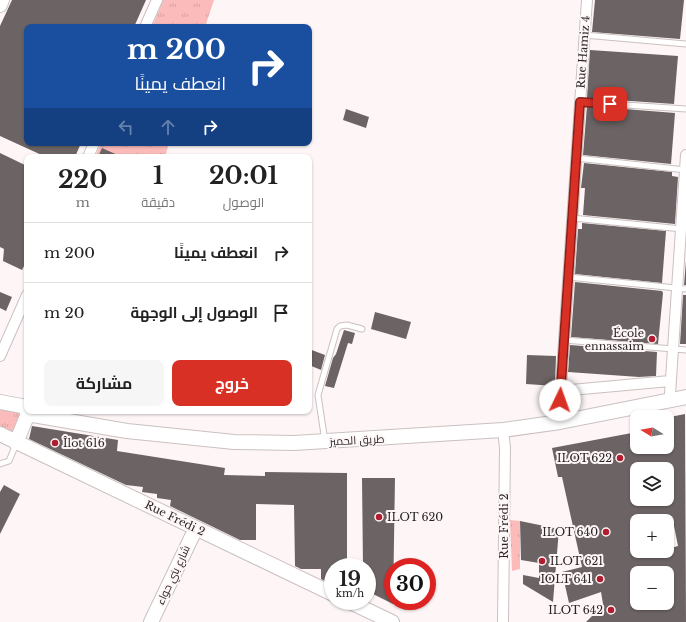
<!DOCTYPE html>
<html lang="ar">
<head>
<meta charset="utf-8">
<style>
  body { margin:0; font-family:"Libre Baskerville",Cairo,serif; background:#f6f6f6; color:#222; direction:rtl; height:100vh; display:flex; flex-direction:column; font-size:15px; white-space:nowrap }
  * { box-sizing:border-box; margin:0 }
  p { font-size:13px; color:#767676 }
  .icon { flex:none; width:22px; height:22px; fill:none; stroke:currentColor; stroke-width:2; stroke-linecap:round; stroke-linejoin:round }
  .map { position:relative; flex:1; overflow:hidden; direction:ltr }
  .side { position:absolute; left:24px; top:154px; width:288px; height:260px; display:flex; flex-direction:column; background:#fff; border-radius:8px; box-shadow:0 1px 3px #0004; direction:rtl }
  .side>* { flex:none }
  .guide { position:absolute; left:24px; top:24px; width:288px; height:122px; border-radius:8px; box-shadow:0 1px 3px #0004; direction:rtl; background:#1a4fa0; color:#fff; overflow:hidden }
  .needle { width:26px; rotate:281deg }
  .fabs { position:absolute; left:630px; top:410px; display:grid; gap:8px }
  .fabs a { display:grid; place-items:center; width:44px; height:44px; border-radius:8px; background:#fff; box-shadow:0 1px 3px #0004; font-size:20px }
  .speed { position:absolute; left:324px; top:558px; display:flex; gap:8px; font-size:20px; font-weight:700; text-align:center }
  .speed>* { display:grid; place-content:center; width:52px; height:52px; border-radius:50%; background:#fff; box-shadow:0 1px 3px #0004; line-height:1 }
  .speed small { font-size:10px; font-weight:400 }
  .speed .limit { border:6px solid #d22; background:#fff; color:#111 }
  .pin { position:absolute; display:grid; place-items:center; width:34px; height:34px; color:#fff; margin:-17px; border-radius:8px; box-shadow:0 2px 6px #0006 }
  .me { position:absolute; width:44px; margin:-22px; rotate:3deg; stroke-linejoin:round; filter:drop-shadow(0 0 3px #0008) }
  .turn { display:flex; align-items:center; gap:14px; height:84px; padding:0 20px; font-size:18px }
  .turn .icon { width:52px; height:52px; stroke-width:2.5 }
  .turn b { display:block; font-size:28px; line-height:34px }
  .lanes { display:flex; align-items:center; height:38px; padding:0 20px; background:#0003; justify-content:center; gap:20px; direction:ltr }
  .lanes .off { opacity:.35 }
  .eta { display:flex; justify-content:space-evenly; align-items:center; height:68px; text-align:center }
  .eta b { font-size:24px; font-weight:700; line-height:28px }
  .button { display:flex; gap:8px; margin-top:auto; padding:8px 20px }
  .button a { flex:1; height:46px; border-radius:8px; background:#d93025; color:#fff; font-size:16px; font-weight:700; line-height:46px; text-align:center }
  .button a+a { background:#f6f6f6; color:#222 }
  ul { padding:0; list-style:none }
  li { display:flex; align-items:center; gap:12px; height:60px; padding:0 20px; border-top:1px solid #e0e0e0 }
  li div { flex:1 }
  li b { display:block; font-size:15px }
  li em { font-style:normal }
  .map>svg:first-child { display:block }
  .grass { fill:url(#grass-tufts) }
  .building { fill:#6c6464; fill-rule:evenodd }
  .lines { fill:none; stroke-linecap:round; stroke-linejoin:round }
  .lane-casing { stroke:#cac1c0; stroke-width:7 }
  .street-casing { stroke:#cac1c0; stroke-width:12 }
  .secondary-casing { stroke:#cac1c0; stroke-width:16 }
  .lane { stroke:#fff; stroke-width:5 }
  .street { stroke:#fff; stroke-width:10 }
  .secondary { stroke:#fff; stroke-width:14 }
  .route-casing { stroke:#8d1f18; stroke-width:10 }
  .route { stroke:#d93025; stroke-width:7 }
  .poi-dot { fill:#b01d31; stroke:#fef6f6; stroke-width:1.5 }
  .labels { text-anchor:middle; stroke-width:4; stroke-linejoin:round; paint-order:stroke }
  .street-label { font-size:11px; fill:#2a2626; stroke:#fef6f6 }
  .poi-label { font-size:11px; fill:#2a2626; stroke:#fef6f6; text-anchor:end }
</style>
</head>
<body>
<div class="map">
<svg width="686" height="622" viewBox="0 0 686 622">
  <defs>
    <pattern id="grass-tufts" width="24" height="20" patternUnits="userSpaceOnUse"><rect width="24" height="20" fill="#fbbbba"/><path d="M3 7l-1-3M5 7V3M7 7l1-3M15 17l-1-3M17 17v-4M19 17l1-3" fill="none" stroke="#d7a1a0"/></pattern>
  </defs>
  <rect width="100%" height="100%" fill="#fef6f6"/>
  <path class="grass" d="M163,0H214L205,27H152Z
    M101,143H169L165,157H95Z
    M0,407L17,410L22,416L17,429L11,432L0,428Z
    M510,520L520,521V569L512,571Z"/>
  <path class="building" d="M12,0H146L134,27H27V143H81L75,157H46L0,136V26Z
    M595,0H684L680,39L592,32Z
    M590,50L678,56L674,104L587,98Z
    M587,106L675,113L671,164L583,155Z
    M346,109L369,117L366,128L343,120Z
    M102,148L122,157H98Z
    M0,153L27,166V260L22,270L3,261L4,249L0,247Z
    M584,163L672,172V176L678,177L675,224L583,215L585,188H581Z
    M582,223L666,231L662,283L575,274L578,229H582Z
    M686,261V285H684Z
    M575,282L662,291L663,293L658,344L571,337Z
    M0,292L12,297L6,311L0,308Z
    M683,295H686V344H680Z
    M375,312L411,322L406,339L371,329Z
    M344,330L355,333L352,344L348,343L334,388L325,386L333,358L336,354Z
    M570,345L657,352L656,376L639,377L568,372Z
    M309,349L325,355L321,370L309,365Z
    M527,355L556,356L555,386L526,384Z
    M685,414L686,622H586L597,611L604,610L601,592L569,603L562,572L582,567L562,477H558L552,448L637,432V447H667V426L672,425L670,417ZM637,469H667L669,499H637ZM637,521H673L678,546L667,549V551H657L637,555ZM637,573H667V603H637Z
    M32,426L118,440L117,451L225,468L224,475L265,476V472L347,473V567H333V585L321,579V569H301L295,566L294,505L256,504V540H240L170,506L171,500L157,498V494L142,492L143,487L126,485L29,439Z
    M362,478H395L393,604L367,591V567H363Z
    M4,485L20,494L0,534V492Z
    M520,521L559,529L553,602L523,584V575L539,578V563L521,560Z"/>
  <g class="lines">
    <g class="lane-casing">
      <path id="lane" d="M584,35L686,44
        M580,102L686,109
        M576,158L686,170
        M572,218L682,229
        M568,277L686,289
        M564,340L686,350
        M324,435L318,395L337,329L340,326L347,325L362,329
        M0,464L9,461L16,444"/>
    </g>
    <g class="street-casing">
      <path id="street" d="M145,27L157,0
        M88,157L94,143
        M0,356L27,295
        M560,391L670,381
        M670,394L686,155
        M559,416L587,0
        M503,430L505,448L503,622"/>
    </g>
    <g class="secondary-casing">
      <path id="secondary" d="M0,5L2,0
        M0,402L27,407
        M27,414L127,431L234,442L294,443L503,430L560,422L686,397
        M0,434L333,594
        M16,443L29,411
        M348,601L392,622
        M151,622L196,528"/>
    </g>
    <use href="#lane" class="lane"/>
    <use href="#street" class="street"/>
    <use href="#secondary" class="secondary"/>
  </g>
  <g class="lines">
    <g class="route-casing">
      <path id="route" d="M560,400L580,102L610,104"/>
    </g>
    <use href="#route" class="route"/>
  </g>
  <g class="poi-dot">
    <circle cx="652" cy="339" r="4"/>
    <circle cx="55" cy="443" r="4"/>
    <circle cx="620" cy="458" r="4"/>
    <circle cx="379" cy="517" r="4"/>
    <circle cx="606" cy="532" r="4"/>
    <circle cx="542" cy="561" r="4"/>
    <circle cx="600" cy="579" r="4"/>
    <circle cx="611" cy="610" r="4"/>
  </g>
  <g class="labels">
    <g class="street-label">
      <text transform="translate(583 52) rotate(-86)" y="4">Rue Hamiz 4</text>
      <text transform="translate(357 440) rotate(-3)" y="4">طريق الحميز</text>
      <text transform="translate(175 518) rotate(26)" y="4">Rue Frédi 2</text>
      <text transform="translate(504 526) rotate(-90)" y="4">Rue Frédi 2</text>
      <text transform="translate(173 575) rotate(-65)" y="4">شارع بني حواء</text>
    </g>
    <g class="poi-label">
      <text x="644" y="337">École<tspan x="644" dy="13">ennassaim</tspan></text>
      <text x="63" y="447" text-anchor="start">Îlot 616</text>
      <text x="612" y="462">ILOT 622</text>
      <text x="387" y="521" text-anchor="start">ILOT 620</text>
      <text x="598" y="536">ILOT 640</text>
      <text x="550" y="565" text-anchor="start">ILOT 621</text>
      <text x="592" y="583">IOLT 641</text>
      <text x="603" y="614">ILOT 642</text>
    </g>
  </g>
</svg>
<div class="fabs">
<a><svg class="needle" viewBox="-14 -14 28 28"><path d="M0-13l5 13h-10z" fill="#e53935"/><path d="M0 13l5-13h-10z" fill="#767676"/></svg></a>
<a><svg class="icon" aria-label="layers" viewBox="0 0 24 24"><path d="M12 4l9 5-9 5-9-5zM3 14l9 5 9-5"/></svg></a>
<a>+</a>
<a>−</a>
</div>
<div class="speed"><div>19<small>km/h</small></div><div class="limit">30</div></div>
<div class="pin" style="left:610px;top:104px;background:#d93025"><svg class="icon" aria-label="arrive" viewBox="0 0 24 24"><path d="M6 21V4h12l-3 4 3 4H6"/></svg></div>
<svg class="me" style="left:560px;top:400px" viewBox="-20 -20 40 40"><circle r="19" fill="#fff"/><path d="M0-13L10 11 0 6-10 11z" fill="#d93025"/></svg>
<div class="guide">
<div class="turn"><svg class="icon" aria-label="right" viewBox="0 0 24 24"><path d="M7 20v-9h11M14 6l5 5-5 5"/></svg><div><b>200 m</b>انعطف يمينًا</div></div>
<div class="lanes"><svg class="icon off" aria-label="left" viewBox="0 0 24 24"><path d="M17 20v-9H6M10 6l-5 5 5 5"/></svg><svg class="icon off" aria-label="ahead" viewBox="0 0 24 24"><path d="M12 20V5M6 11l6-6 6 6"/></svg><svg class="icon" aria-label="right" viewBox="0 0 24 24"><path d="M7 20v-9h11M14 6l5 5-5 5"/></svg></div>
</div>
<section class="side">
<div class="eta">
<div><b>20:01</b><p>الوصول</p></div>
<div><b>1</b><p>دقيقة</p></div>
<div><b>220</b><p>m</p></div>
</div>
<ul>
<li><svg class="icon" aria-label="right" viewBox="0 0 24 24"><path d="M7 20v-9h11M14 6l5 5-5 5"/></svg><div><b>انعطف يمينًا</b></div><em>200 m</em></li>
<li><svg class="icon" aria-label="arrive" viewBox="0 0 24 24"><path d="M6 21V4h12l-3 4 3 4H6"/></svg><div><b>الوصول إلى الوجهة</b></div><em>20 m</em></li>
</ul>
<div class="button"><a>خروج</a><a>مشاركة</a></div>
</section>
</div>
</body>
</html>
